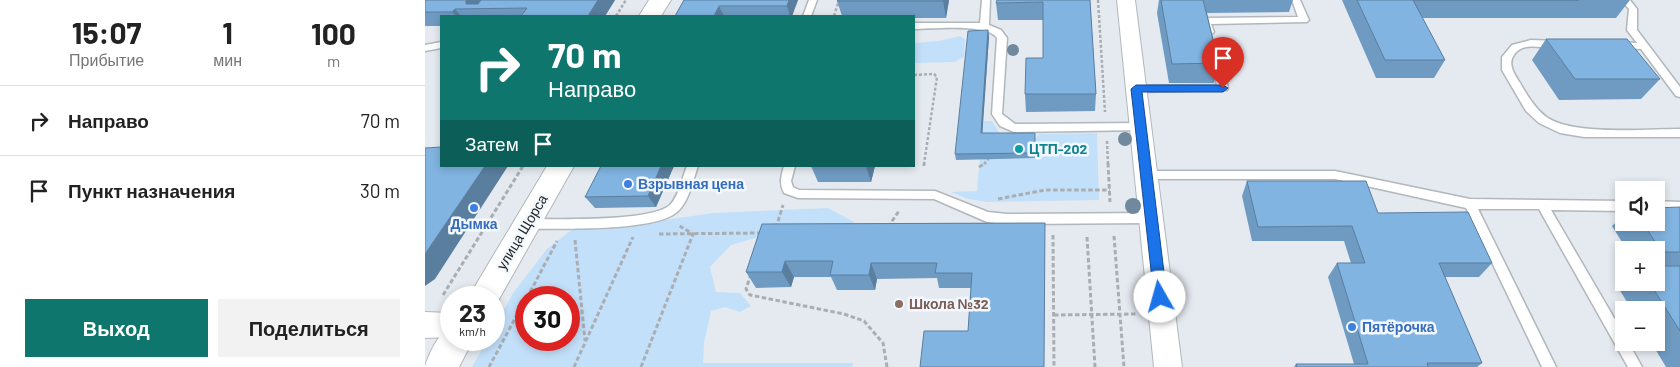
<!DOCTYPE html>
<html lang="ru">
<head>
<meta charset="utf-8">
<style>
  body { margin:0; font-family:Barlow,sans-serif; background:#f2f2f2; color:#222; height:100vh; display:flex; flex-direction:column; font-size:19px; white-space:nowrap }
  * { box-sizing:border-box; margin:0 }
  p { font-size:16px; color:#767676 }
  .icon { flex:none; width:28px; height:28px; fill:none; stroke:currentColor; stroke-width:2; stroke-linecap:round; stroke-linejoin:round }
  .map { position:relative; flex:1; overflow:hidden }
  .sheet { display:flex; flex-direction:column; background:#fff; width:425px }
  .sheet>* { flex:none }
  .hud { position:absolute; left:15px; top:15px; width:475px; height:152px; border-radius:0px; box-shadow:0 2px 8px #0003; background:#0f766e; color:#fff; overflow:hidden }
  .fabs { position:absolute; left:1190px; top:181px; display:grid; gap:10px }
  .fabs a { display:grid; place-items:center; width:50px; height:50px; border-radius:0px; background:#fff; box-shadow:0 2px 8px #0003; font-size:25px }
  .speed { position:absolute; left:15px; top:286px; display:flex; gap:10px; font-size:25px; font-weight:700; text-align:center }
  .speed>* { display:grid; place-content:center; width:65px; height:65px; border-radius:50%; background:#fff; box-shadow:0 2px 8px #0003; line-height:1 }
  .speed small { font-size:12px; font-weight:400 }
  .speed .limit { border:8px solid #d22; background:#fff; color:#111 }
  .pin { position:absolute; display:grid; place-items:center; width:42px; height:42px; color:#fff; margin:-51px -21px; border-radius:50% 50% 50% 0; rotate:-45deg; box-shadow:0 0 5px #0007 }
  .pin .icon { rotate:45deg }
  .me { position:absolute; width:55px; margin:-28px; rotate:353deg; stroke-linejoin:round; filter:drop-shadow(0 0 4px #0008) }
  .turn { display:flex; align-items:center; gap:18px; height:105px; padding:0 25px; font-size:22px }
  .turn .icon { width:65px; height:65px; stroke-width:2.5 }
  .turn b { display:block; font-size:35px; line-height:42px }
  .then { display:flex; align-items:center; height:48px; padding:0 25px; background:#0003; gap:10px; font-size:19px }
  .eta { display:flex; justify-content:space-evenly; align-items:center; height:85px; text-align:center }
  .eta b { font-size:30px; font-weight:700; line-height:35px }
  .action { display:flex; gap:10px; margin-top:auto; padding:10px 25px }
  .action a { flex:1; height:58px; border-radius:0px; background:#0f766e; color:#fff; font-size:20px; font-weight:700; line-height:58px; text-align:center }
  .action a+a { background:#f2f2f2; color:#222 }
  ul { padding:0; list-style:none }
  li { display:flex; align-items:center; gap:15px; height:70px; padding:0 25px; border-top:1px solid #e0e0e0 }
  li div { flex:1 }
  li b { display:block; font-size:19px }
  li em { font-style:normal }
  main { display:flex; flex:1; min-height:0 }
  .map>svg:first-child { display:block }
  .green { fill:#c3e0fa; fill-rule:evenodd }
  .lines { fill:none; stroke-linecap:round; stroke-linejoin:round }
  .service-casing { stroke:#b1b7bb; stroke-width:3 }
  .minor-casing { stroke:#b1b7bb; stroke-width:2 }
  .primary-casing { stroke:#b1b7bb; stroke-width:2 }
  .path-far1 { stroke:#aaaeb3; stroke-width:2.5; stroke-dasharray:3 2; stroke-linecap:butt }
  .path { stroke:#aaaeb3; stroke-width:3; stroke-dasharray:4.5 2.5; stroke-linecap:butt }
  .service { fill:#fff; fill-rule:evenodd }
  .minor { fill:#fff; fill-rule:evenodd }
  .primary { fill:#fff; fill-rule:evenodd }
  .tree { fill:#71899c }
  .wall { fill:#6f9bc2 }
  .shaded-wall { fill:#5a7e9e }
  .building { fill:#81b4e1; stroke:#5a7e9e }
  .route { fill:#1a73e8; stroke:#114b97 }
  .culture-dot { fill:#0f9aa8; stroke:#f2f8fd; stroke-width:2 }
  .shop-dot { fill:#3f7fe0; stroke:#f2f8fd; stroke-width:2 }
  .education-dot { fill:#8d6e63; stroke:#f2f8fd; stroke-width:2 }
  .labels { text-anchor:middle; stroke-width:5; stroke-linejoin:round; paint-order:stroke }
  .culture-label { font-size:14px; font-weight:bold; fill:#0d838f; stroke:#f2f8fd; text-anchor:start }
  .shop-label { font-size:14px; font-weight:bold; fill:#366cbe; stroke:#f2f8fd; text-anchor:start }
  .street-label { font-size:14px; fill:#222426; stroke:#f2f8fd }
  .education-label { font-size:14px; font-weight:bold; fill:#785e54; stroke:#f2f8fd; text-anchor:start }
</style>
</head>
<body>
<main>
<section class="sheet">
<div class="eta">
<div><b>15:07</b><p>Прибытие</p></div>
<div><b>1</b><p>мин</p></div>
<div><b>100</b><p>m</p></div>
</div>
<ul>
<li><svg class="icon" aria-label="right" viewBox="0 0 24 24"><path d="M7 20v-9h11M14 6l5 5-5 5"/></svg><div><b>Направо</b></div><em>70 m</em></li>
<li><svg class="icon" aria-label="arrive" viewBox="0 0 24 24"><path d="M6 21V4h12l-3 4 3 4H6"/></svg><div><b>Пункт назначения</b></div><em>30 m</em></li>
</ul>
<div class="action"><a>Выход</a><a>Поделиться</a></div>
</section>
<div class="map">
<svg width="1255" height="367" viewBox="0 0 1255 367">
  <rect width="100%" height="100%" fill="#e5eaf0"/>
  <path class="green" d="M535,36L540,39L539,57L529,62L489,63V43L514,41Z
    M558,121H567L578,139H610L614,134L672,133L674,200L562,202L543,199L526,192L552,191Z
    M403,208L429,222L416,231L368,239L330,238L306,245L285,267L291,292L315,293L326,306L315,312L300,307L286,311L279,343L278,363H428L427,367H47L62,340H69V328L88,293L122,249L149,228L177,229L288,213ZM101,298H144V340H101Z"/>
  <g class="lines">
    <g class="service-casing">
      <path id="service" d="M384,0H392L386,16H378Z
        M557,0H565L564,25L576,30L582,38L577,114L590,124L716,123L720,124L721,127L720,130L589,132L575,126L567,114L572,38C562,23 507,29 489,29V23H555Z
        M867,0H875L884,20L882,22L786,24L789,32L787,34H781L776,21L781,18L873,17Z
        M1196,0H1205L1212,9V30L1255,87V97L1251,96L1216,49L1194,48L1189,45L1194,42L1212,43L1202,30L1204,9Z
        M1106,40L1133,41L1138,44C1127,55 1101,37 1089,55C1082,64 1090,75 1095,83C1102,95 1109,107 1120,116C1145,136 1222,129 1255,129V137H1159L1135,133L1114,123L1101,111L1077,70V57L1087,45Z
        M16,42V48L0,51V45Z
        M790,52L795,55L803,88L802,90L711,92L706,89L711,86L792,85L785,55Z
        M262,166H273C268,180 264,202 252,212C230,232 135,228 103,229L99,227L97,224L99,221L103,219C131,219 226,222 245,205C254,196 257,178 262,166Z
        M359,166H370L366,181L368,187L374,190L510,191L563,212L582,214L726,213L730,215L732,218L730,221L726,223L582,224L562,222L509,199L373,198L359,193C354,183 356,177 359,166Z
        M721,171H910L1045,199L1199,201V211L1126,210L1199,335V342H1203L1217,367H1203L1114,209H1053L1131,367H1117L1041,208L910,179H721L717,178L715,175L717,172Z
        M1231,201L1255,202V212L1231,211Z"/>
    </g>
    <g class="minor-casing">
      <path id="minor" d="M692,0H710L757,367H729Z
        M0,312L26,313V337L0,338Z"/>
    </g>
    <g class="primary-casing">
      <path id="primary" d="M224,0H246L236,16H214Z
        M122,166H149L69,308V298H43Z
        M26,327V340H48L34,367H0C3,355 14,332 26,327Z"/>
    </g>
    <path class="path-far1" d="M673,0L680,112
      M191,16L201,0
      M409,16L414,0
      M489,75L509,74L512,77L499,164
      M682,141L683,164
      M559,164L564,158"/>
    <path class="path" d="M683,163L685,202
      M499,166V163
      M554,167L561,163
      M573,199L620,190H685
      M463,227L474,211
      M351,228L358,205
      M234,234L337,233
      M628,235L629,367
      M689,236L699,367
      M662,237L670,367
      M150,240L160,341
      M326,274L321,289L325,295L419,314L439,321L458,343L462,367
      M18,295L98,166
      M102,298L132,241
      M629,315L713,314
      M64,367L101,298
      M149,367L208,237
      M216,367L268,234L253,225"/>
    <use href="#service" class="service"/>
    <use href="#minor" class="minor"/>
    <use href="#primary" class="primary"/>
  </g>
  <g class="tree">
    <circle cx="588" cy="50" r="6"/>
    <circle cx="700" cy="139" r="7"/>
    <circle cx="708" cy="206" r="8"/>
  </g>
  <path class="wall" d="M0,0H190L180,16H16V26H0Z
    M259,0H373L367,16H250Z
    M524,0L521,18H489V16H417L412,1Z
    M665,0L671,94L670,111L601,112L600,94L618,58V20H573L571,3Z
    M734,0H868L864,12L782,13L794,63L789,83H744L732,13Z
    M917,0H1205L1191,18H997L1020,60L1009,78H951Z
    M563,30L564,37L557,133H610V158L531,160L530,154Z
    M1121,39L1235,79L1216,99L1134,100L1107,60Z
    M249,166L231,207L170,208L160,197Z
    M386,166H450L446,182H393Z
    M822,181L953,213L1067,263L1054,277H1020L1057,363L1052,367H869L871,364H929L903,277L912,263H926L919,241H827L817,196Z
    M1255,207V367H1241L1226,342H1231V310H1207L1191,284L1199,278V282H1231V250H1202L1187,226L1199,215V222H1231Z
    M620,223L543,331L546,288H514L512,278L452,279L450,290H412L406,277H369L366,287L331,288L321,272L337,224Z"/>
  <path class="shaded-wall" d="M42,0H64L56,9L41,4V1Z
    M173,0H190L180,16H163Z
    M364,0H373L367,16H365L362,6Z
    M518,0H524L521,18L518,1Z
    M294,6L299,16H289Z
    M30,9L36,16H31L27,12Z
    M563,30L564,37L557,139L556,133Z
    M60,166H83L10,279L0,286V254Z
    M236,166H249L231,207L223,196Z
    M441,166H450L446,182Z
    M360,261L369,277L366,287L357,272Z
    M446,263L452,279L450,290L444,275Z"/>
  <path class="building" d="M0,0H42L41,1V4H53L56,0H173L163,16H96L102,8L30,9L27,12H0Z
    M259,0H364L362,6H294L289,16H250Z
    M413,0H518V1H412Z
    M572,0H665L671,94H600L601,58H618V2L571,3Z
    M736,0H778L794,63L747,64Z
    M932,0H1154H988L1020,60H960Z
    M563,30L556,133H610V153L530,154L543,31Z
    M1121,39H1202L1235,79H1150Z
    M16,147V166H60L0,254V148Z
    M176,166H236L223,196L160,197Z
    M822,181H941L953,213L1043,212L1067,263H1014L1057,363H1002L1003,367H872L871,364H943L912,263H940L927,226L833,227Z
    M1255,207V252H1237L1217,222H1231V208Z
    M620,223L619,367H495L499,331H543L547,273H510L512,263H446L444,275H405L408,261H360L357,272H321L337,224Z
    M1231,266H1255V331L1224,282H1231Z"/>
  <path class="route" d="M711,85H798L803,88L798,92H717L742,297L740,301L735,303L731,301L729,297L706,89Z"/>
  <circle class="culture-dot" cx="594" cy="149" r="5"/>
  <g class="shop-dot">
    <circle cx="203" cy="184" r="5"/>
    <circle cx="49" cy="208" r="5"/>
    <circle cx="927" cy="327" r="5"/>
  </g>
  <circle class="education-dot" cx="474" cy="304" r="5"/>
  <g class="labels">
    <g class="culture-label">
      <text x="604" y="154">ЦТП-202</text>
    </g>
    <g class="shop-label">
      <text x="213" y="189">Взрывная цена</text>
      <text x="49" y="229" text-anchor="middle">Дымка</text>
      <text x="937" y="332">Пятёрочка</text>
    </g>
    <g class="street-label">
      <text transform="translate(97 232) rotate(-59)" y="5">улица Щорса</text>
    </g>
    <g class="education-label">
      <text x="484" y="309">Школа №32</text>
    </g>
  </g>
</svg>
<div class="fabs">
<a><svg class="icon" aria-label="sound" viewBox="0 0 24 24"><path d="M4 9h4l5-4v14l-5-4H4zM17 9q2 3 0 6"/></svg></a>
<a>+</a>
<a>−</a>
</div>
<div class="speed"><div>23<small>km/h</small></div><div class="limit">30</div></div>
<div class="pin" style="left:798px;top:88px;background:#d93025"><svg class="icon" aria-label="arrive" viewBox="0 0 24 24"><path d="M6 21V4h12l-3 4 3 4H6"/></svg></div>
<svg class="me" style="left:735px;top:297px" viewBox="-20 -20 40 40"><circle r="19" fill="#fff"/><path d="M0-13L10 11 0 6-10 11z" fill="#1a73e8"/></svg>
<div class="hud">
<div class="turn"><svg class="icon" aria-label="right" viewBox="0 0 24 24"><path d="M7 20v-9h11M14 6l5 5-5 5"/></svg><div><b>70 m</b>Направо</div></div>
<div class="then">Затем<svg class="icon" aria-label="arrive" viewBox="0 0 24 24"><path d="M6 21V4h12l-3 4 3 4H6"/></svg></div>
</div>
</div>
</main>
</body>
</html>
